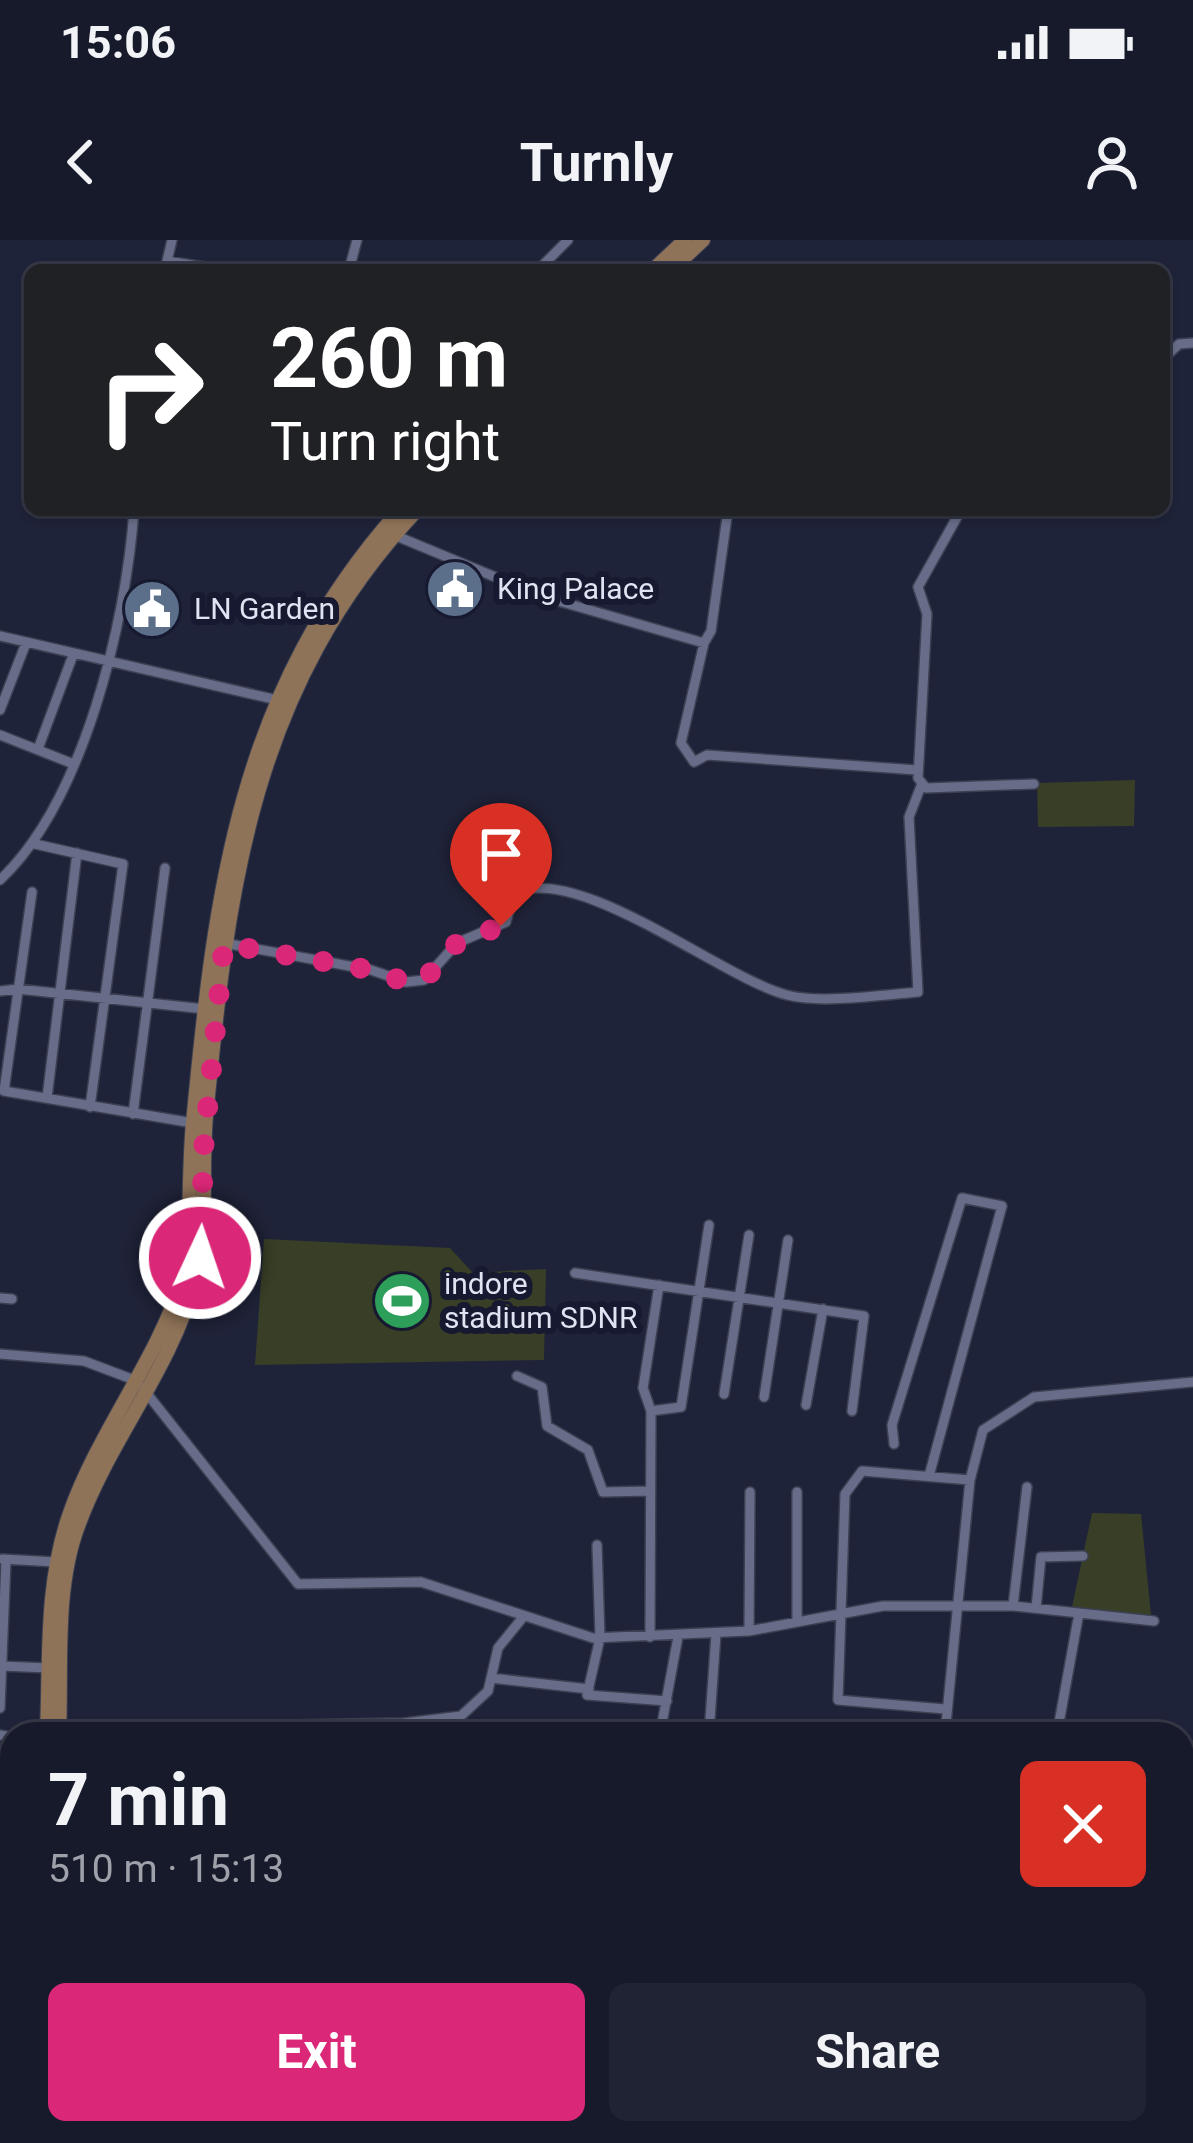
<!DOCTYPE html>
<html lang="en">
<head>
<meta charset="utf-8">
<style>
  body { margin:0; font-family:Roboto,sans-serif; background:#202333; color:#f1f3f6; height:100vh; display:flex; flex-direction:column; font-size:45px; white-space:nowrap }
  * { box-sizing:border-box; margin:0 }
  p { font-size:39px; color:#9ea1a9 }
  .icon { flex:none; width:66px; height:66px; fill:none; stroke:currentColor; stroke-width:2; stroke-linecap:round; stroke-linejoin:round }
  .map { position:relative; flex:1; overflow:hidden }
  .sheet { position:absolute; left:0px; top:1482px; width:1194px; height:423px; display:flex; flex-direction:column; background:#171a2b; border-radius:36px 36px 0 0; box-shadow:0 3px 9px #0004,0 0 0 3px #363847 }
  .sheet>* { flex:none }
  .hud { position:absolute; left:24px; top:24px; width:1146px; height:252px; border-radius:18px; box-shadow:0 3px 9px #0004,0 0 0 3px #363847; background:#202124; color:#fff; overflow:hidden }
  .pin { position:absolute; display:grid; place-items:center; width:102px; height:102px; color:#fff; margin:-123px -51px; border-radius:50% 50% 50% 0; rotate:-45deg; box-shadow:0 0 12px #0007 }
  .pin .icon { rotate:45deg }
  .me { position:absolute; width:132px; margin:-66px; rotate:3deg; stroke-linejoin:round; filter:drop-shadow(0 0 9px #0008) }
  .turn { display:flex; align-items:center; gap:42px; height:252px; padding:0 48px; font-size:54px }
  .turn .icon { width:156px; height:156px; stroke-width:2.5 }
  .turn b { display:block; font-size:84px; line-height:102px }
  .round { display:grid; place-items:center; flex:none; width:126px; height:126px; border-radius:18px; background:#202333 }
  .summary { display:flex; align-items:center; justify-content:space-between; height:204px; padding:0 48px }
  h1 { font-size:72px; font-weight:700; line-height:90px }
  .button { display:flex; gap:24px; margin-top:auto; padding:24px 48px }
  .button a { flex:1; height:138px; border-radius:18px; background:#db2777; color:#fff; font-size:48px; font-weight:700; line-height:138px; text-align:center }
  .button a+a { background:#202333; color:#f1f3f6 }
  .status { display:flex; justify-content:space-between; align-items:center; height:84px; padding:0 60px; background:#171a2b; direction:ltr }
  .status svg { height:33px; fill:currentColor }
  header { display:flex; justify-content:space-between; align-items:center; height:156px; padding:0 48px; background:#171a2b; font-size:54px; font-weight:700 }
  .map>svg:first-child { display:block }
  .green { fill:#383f26 }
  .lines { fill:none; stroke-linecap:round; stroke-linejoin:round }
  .street-casing { stroke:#3c4052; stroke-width:12 }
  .secondary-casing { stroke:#3c4052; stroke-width:15 }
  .primary-casing { stroke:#3c4052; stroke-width:16 }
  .street { stroke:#676d88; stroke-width:9 }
  .secondary { stroke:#676d88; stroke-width:12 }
  .primary { stroke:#8f7358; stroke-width:14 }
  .route { stroke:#db2777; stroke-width:21; stroke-dasharray:0 37.8 }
  .labels { text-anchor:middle; stroke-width:12; stroke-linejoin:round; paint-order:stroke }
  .poi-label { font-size:30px; fill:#dfe3f2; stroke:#16192f; text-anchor:start }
</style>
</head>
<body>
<div class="status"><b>15:06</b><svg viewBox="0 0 49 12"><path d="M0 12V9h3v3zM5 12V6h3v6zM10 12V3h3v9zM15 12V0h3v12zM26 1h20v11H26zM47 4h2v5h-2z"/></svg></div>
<header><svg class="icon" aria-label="back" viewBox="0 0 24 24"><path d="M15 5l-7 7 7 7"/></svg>Turnly<svg class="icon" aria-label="person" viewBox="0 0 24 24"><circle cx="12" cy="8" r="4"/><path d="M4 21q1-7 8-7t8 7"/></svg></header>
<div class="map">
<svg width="1193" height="1903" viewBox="0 0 1193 1903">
  <rect width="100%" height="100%" fill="#1f2339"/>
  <path class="green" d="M1135,540L1134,586L1038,587L1037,543Z
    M264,999L450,1008L473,1033L546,1029L544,1120L255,1125Z
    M1092,1273L1141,1274L1151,1375L1072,1367Z"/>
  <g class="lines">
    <g class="street-casing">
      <path id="street" d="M167,21L172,0
        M165,30L167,21L223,30
        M349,30L357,0
        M538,30L568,0
        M1164,118L1179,104L1193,103
        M961,270L918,347L927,374L918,538L926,548L1034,544
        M394,295L541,356L704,403L711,391L728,270
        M0,396L282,461
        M704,403L681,503L694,522L707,515L917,530
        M0,470L26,403
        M0,495L71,523
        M38,509L73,415
        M35,604L123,624L90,867
        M0,640C84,561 126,382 134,270
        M32,652L4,851L193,883
        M224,703L371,730L406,742L424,740L457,703L506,682L514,653C580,623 721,738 787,755C819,764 884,755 918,752L909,577L921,546
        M0,751L18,749L205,769
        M47,858L77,613
        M133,874L165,628
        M575,1033L864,1076L852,1171
        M0,1058L12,1059
        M0,1114L84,1121L137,1141L298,1344L421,1342L593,1398L749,1391L883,1366H1013L1154,1381
        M517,1136L542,1147L547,1186L588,1210L603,1252L650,1251
        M724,1154L749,995
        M764,1157L788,1000
        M806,1165L823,1069
        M651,1171L681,1167L709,985
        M894,1204L892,1185L962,958L1002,966L929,1236
        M597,1305L600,1398L587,1455L667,1461
        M2,1319L56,1322
        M1013,1366L1027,1247
        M1036,1368L1041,1317L1083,1316
        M797,1379V1252
        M749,1391L750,1252
        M650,1397L651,1171L643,1148L659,1045
        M1,1426L49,1428
        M491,1438L589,1449
        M0,1468L6,1320
        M945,1469L838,1460L845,1254L862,1231L970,1240L983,1190L1034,1157L1193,1142
        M60,1488L128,1489
        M128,1488L404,1483
        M407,1494L404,1483L461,1476L488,1451L498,1408L524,1376
        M660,1494L678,1397
        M709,1494L716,1394
        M945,1494L970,1240
        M1057,1494L1079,1373
        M0,1495L12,1497
        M1182,1655L1193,1657
        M1182,1706L1193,1708
        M1182,1761L1193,1764
        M0,1876L12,1875
        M183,1893L242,1903
        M485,1893V1903
        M536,1893L552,1903
        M771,1893L791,1903
        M100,1903L101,1893
        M138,1903L139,1893
        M344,1903L345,1893
        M392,1903L394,1893
        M593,1903L599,1893
        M651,1903L655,1893
        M707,1903L712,1893
        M759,1903L765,1893
        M833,1903L840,1893
        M913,1903L918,1893
        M1004,1903L1007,1893"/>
    </g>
    <g class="secondary-casing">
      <path id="secondary" d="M0,1583H12
        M1023,1893L1193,1902"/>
    </g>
    <g class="primary-casing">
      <path id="primary" d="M653,30L685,0
        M671,30L703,0
        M47,1494C50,1420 45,1343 70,1273C99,1191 156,1122 183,1038C192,987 188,935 193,883C215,651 238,451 400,270
        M59,1494C62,1427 54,1350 78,1286C109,1200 172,1128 195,1039C209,987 201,930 206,876C228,646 252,446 417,270
        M31,1903L32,1893
        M47,1903L48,1893"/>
    </g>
    <use href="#street" class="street"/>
    <use href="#secondary" class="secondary"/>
    <use href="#primary" class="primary"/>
  </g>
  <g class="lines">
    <path class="route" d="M200,1018L204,904L224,704L371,730L406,742L424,740L457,703L501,686"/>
  </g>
  <defs>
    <g id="civic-disc" transform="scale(3)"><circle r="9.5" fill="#5c6f8a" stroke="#16192f"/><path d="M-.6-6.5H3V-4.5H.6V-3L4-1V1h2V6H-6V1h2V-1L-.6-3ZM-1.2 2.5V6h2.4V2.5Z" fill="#fff"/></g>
    <g id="stadium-disc" transform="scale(3)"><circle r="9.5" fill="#2e9e5b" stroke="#16192f"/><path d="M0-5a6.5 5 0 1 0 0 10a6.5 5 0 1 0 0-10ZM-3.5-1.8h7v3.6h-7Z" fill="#fff"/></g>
  </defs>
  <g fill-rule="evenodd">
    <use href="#civic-disc" x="455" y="349"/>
    <use href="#civic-disc" x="152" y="369"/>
    <use href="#stadium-disc" x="402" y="1061"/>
  </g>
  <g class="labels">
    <g class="poi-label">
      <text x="497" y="359">King Palace</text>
      <text x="194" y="379">LN Garden</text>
      <text x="444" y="1054">indore<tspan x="444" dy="34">stadium SDNR</tspan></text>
    </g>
  </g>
</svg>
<div class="pin" style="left:501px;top:686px;background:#d93025"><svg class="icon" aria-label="arrive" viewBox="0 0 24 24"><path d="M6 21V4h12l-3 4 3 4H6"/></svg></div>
<svg class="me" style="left:200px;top:1018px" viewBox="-20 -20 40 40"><circle r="17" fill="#db2777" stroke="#fff" stroke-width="3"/><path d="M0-11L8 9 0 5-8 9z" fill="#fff"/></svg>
<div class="hud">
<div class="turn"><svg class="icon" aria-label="right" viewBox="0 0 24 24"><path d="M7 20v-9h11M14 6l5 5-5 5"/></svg><div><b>260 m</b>Turn right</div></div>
</div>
<section class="sheet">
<div class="summary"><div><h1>7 min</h1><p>510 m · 15:13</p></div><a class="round" style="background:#d93025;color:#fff"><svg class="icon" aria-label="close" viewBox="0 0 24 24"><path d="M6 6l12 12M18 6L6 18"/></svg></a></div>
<div class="button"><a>Exit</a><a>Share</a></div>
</section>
</div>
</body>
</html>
